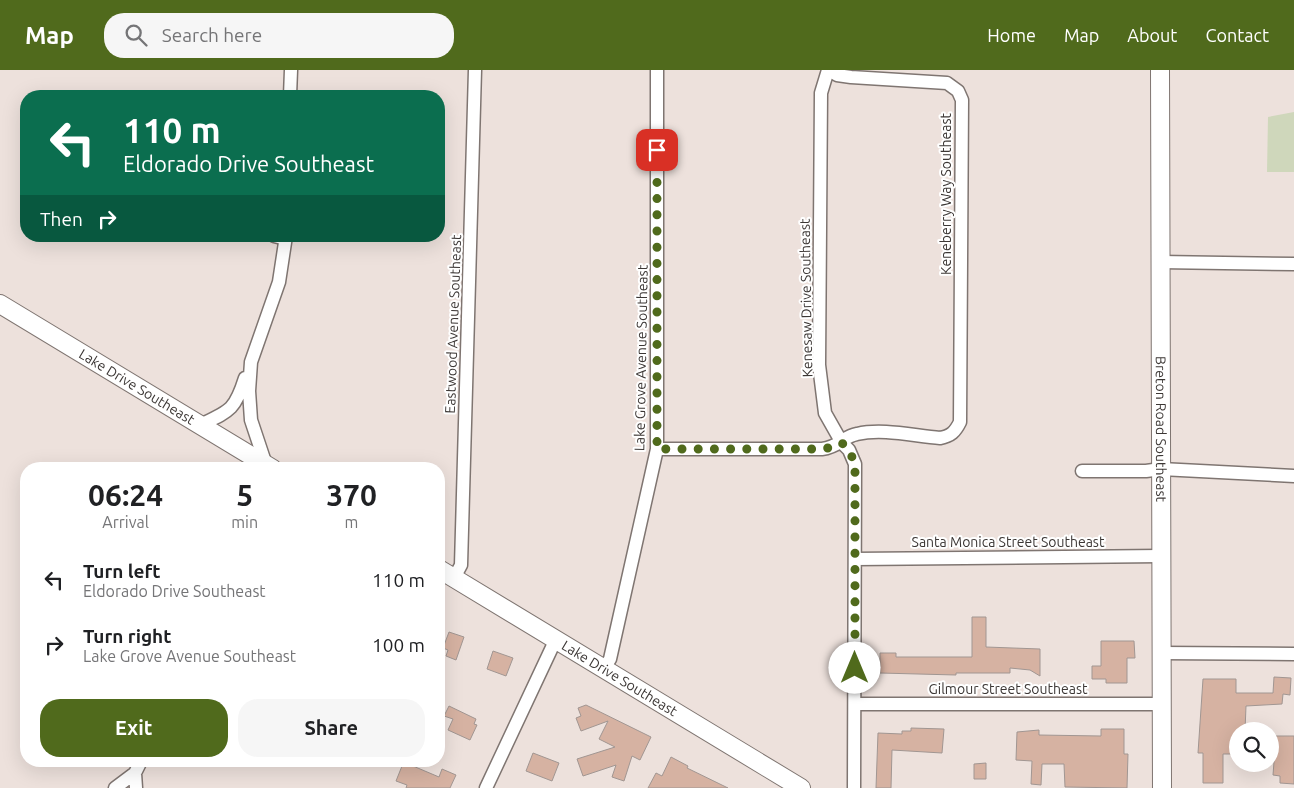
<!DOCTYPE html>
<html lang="en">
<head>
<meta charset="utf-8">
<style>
  body { margin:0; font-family:Ubuntu,sans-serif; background:#f6f6f6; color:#202124; height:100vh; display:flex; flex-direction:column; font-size:19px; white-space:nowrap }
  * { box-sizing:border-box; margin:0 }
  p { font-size:16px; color:#757577 }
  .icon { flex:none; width:28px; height:28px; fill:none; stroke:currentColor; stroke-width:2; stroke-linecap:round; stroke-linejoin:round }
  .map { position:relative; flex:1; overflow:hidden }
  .details { position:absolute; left:20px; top:392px; width:425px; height:305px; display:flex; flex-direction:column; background:#fff; border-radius:20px; box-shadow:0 5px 20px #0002 }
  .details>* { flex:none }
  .banner { position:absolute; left:20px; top:20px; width:425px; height:152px; border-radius:20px; box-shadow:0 5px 20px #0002; background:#0b6e4f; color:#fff; overflow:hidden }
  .tools { position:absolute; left:1229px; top:652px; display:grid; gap:10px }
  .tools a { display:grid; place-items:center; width:50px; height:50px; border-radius:50%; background:#fff; box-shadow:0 5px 20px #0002; font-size:25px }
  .pin { position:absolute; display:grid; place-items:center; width:42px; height:42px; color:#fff; margin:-21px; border-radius:10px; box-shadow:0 2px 8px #0006 }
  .me { position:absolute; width:55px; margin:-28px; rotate:0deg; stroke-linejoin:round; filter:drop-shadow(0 0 4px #0008) }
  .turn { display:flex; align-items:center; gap:18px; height:105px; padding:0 20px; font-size:22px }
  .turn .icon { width:65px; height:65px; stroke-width:2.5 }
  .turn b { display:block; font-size:35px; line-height:42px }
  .then { display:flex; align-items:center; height:48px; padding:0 20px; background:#0003; gap:10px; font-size:19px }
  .eta { display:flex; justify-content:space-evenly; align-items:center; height:85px; text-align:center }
  .eta b { font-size:30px; font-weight:700; line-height:35px }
  .cta { display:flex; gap:10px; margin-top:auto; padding:10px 20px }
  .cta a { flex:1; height:58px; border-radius:20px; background:#506a1c; color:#fff; font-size:20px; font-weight:700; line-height:58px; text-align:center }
  .cta a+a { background:#f6f6f6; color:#202124 }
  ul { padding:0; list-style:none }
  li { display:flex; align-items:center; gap:15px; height:65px; padding:0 20px }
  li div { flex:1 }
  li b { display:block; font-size:19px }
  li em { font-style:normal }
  header { display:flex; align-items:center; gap:30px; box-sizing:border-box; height:70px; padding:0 25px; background:#506a1c; color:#fff }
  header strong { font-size:24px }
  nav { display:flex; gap:28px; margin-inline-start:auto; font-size:18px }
  .search { width:350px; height:45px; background:#f6f6f6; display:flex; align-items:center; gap:12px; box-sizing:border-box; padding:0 18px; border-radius:20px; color:#757577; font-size:19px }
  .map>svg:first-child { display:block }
  .green { fill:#cfd7bb }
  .building { fill:#d6b2a2; stroke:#a19692 }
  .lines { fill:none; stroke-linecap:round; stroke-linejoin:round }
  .street-casing { stroke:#7f7571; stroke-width:15 }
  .secondary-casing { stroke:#7f7571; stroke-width:20 }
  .street { stroke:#fff; stroke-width:12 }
  .secondary { stroke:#fff; stroke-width:18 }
  .route { stroke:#506a1c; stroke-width:9; stroke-dasharray:0 16.2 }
  .labels { text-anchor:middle; stroke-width:4; stroke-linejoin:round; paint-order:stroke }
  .street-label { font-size:14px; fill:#3c3735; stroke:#fff }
</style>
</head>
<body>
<header>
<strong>Map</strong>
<div class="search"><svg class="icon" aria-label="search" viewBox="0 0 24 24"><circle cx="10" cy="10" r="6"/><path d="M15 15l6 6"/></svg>Search here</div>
<nav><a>Home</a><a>Map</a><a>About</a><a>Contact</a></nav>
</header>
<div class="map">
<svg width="1294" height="718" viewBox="0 0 1294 718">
  <rect width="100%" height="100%" fill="#ede1dc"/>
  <path class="green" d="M1294,42V102H1267L1268,47Z"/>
  <path class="building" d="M972,547H986V577L1040,579V606L1030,600L1010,598V603H956V605L880,603V583H896V587H972Z
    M449,562L464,567L456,590L446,586L448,580L443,578Z
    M1101,571H1134L1135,588H1127V613H1106V609H1092V596H1101Z
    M493,581L513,588L506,606L487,599Z
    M1274,607L1291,608L1290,625L1283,624L1282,634L1246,636L1245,661H1238V675H1233L1232,684H1223V713H1203V683H1198L1203,609H1236V623H1273Z
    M586,635L651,667L640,690L632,686L624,711L612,707L616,695L583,706L577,689L615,677L599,669L608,651L581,661L576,648L581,646L578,638Z
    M449,636L476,649L474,654L477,655L470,670L448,660L453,649L444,646Z
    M911,658L944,659L942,683L892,680L891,718H876L878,663L902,664V661H911Z
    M1101,659H1124V684H1128L1127,718L1065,717L1064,694H1042L1041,715L1031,714L1032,691L1016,690L1017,662L1039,660V665L1101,666Z
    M1276,666H1294V714L1280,713V706L1273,705Z
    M533,683L559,693L552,711L526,701Z
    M671,687L688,696L687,698L728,718H648L656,703L662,706Z
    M404,691H415L413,696L439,707L442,699L456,705L450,718H406L407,715L396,711Z
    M986,693V709H974V694Z"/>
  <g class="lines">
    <g class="street-casing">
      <path id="street" d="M828,0L821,23L819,295L825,343L842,373L849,380L855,394L854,718
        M290,26L291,0
        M274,166L286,169
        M1160,192L1294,194
        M200,355C230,341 235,340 245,308
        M657,379H822C839,377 844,366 857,364C883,358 914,366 940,368C951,366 955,362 960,352L962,30L958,21L947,13L851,7L837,5L829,0
        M267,398L251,350L249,321L251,292L279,212L286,166
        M1082,401H1146L1161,399L1294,406
        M855,489L1161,486
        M454,508L461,495L475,0
        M1161,583L1294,584
        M604,599L610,589L657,379V0
        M855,634H1162
        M115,718L135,703
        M136,718L135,703L141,691
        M486,718L555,571"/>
    </g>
    <g class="secondary-casing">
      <g id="secondary">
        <path id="s1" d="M1160,0L1162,718"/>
        <path id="s2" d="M0,234L273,399"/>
        <path id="s3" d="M439,499L801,718"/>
      </g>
    </g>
    <use href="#street" class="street"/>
    <use href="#secondary" class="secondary"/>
  </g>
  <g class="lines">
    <path class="route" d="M657,80V379H822L833,377L842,373L849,380L855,394V598"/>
  </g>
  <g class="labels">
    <g class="street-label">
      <text transform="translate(946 124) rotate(-90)" y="5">Keneberry Way Southeast</text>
      <text transform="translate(806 228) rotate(-91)" y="5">Kenesaw Drive Southeast</text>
      <text transform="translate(453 254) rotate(-88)" y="5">Eastwood Avenue Southeast</text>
      <text transform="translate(641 288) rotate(-89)" y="5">Lake Grove Avenue Southeast</text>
      <text dy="5" stroke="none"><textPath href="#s2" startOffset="160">Lake Drive Southeast</textPath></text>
      <text dy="5" stroke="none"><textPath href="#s1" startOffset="359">Breton Road Southeast</textPath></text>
      <text x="1008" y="477">Santa Monica Street Southeast</text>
      <text dy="5" stroke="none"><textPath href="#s3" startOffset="211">Lake Drive Southeast</textPath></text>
      <text x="1008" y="624">Gilmour Street Southeast</text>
    </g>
  </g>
</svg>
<div class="tools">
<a><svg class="icon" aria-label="search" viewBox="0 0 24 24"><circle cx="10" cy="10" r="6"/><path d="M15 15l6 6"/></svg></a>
</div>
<div class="pin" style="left:657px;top:80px;background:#d93025"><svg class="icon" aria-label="arrive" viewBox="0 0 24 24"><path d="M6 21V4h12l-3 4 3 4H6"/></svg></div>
<svg class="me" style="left:855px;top:598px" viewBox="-20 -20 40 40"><circle r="19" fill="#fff"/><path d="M0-13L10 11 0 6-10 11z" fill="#506a1c"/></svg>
<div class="banner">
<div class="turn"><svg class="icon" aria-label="left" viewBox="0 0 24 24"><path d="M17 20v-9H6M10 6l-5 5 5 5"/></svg><div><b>110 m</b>Eldorado Drive Southeast</div></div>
<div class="then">Then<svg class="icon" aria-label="right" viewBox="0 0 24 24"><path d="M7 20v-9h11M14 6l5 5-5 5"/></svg></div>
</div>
<section class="details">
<div class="eta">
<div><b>06:24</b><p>Arrival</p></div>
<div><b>5</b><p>min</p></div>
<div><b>370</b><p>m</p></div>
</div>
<ul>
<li><svg class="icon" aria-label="left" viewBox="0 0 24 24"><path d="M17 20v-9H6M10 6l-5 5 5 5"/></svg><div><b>Turn left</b><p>Eldorado Drive Southeast</p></div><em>110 m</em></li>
<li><svg class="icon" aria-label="right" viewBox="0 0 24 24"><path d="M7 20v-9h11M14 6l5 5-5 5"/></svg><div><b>Turn right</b><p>Lake Grove Avenue Southeast</p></div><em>100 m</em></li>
</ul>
<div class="cta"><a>Exit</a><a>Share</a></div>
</section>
</div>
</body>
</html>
